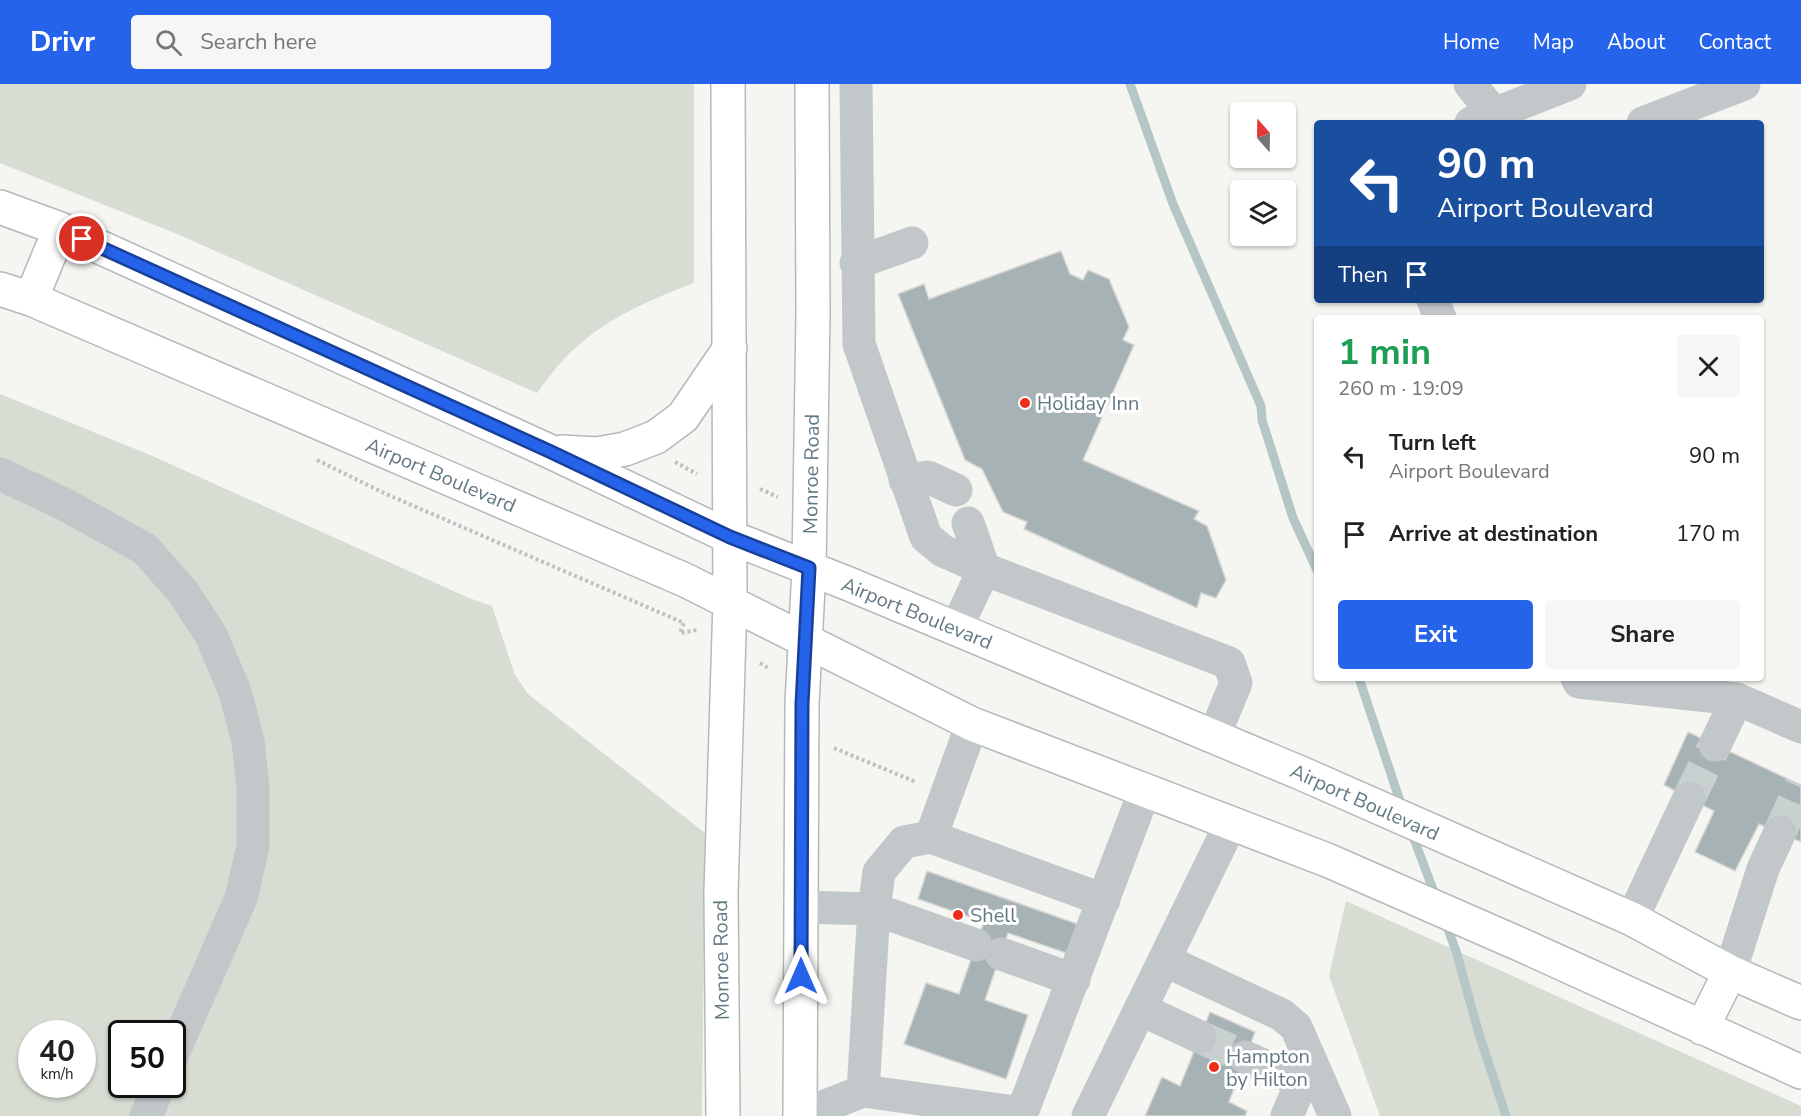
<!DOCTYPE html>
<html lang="en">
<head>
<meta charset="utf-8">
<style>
  body { margin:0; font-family:"Nunito Sans",sans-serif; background:#f6f6f6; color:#222; height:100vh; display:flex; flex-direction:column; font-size:22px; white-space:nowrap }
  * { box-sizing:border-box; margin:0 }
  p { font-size:20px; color:#767676 }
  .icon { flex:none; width:33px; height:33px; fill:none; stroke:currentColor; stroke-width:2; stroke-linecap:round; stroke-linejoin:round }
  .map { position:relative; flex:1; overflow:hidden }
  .drawer { position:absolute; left:1314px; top:231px; width:450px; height:366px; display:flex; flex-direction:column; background:#fff; border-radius:6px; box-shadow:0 2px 4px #0004 }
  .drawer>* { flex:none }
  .hud { position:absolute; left:1314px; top:36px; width:450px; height:183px; border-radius:6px; box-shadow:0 2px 4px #0004; background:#1a4fa0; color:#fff; overflow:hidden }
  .needle { width:39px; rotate:340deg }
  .controls { position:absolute; left:1230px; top:18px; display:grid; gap:12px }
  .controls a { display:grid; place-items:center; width:66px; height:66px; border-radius:6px; background:#fff; box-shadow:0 2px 4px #0004; font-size:30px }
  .speed { position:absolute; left:18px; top:936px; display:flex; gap:12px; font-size:30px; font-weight:700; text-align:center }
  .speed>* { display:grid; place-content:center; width:78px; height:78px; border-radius:50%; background:#fff; box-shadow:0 2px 4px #0004; line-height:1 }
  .speed small { font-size:15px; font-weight:400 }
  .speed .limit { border:3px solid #111; border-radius:9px; background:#fff; color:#111 }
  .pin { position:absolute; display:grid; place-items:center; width:51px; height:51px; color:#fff; margin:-26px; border:3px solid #fff; border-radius:50%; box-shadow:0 2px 6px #0007 }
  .me { position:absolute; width:66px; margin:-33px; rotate:0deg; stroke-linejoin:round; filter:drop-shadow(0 0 4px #0008) }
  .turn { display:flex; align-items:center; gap:21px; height:126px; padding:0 24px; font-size:27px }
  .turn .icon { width:78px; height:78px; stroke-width:2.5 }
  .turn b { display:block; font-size:42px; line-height:51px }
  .then { display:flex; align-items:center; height:57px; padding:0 24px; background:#0003; gap:12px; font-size:22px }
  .round { display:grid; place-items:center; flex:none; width:63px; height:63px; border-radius:6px; background:#f6f6f6 }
  .summary { display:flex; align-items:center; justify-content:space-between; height:102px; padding:0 24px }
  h1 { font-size:36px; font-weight:700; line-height:45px; color:#1e9e55 }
  .primary-button { display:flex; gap:12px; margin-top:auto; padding:12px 24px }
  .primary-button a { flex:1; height:69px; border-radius:6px; background:#2563eb; color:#fff; font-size:24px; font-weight:700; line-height:69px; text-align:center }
  .primary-button a+a { background:#f6f6f6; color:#222 }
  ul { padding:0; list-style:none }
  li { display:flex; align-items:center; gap:18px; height:78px; padding:0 24px }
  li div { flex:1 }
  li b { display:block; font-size:22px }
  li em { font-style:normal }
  header { display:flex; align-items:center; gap:36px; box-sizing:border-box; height:84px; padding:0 30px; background:#2563eb; color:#fff }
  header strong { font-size:28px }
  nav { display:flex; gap:33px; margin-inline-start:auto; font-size:21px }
  .search { width:420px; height:54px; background:#f6f6f6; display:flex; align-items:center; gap:15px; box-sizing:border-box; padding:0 21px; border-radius:6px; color:#767676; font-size:22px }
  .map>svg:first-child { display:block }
  .green { fill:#d7ddd2; fill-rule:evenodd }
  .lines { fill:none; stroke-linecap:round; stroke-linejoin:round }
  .stream { stroke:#b5c6c7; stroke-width:9 }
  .building { fill:#a7b2b5; stroke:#d7d6d4; stroke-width:1.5 }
  .minor-tunnel { stroke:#c9d0d0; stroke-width:33; stroke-dasharray:33 16; stroke-linecap:butt }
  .major-casing { stroke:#b3b9bc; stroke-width:36 }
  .path { stroke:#bec0c2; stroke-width:4; stroke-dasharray:3 3; stroke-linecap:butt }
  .minor { stroke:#c2c7c9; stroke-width:33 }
  .major { stroke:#fff; stroke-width:33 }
  .route-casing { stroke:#184099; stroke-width:15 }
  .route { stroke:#2563eb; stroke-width:10 }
  .poi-dot { fill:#ed2d1a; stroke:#fff; stroke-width:2 }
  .labels { text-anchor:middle; stroke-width:6; stroke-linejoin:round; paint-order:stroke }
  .poi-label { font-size:20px; fill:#637a84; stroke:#fff; text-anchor:start }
  .street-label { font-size:20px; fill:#637a84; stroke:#fff }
</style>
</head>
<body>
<header>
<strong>Drivr</strong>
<div class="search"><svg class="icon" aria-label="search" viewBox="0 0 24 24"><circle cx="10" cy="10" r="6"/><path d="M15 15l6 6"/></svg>Search here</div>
<nav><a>Home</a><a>Map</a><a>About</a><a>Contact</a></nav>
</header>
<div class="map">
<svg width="1801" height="1032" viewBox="0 0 1801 1032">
  <rect width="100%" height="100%" fill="#f5f5f1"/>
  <path class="green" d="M0,0H694V199C647,217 602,236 566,273C555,284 546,297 537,309L177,150L0,79Z
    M0,310L150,371L469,514L492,522L515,591L528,610L705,749L702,1032H0ZM32,950H82V1000H32ZM122,950H172V1000H122Z
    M1346,817L1801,1022V1032H1380L1329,892Z"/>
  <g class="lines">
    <path class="stream" d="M1130,0L1173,120L1261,322L1262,336L1293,434L1317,486
      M1359,594L1403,726
      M1411,747L1437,816
      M1445,837L1456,867L1479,950L1506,1032"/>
  </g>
  <path class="building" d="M1061,167L1070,190L1083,196L1088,186L1109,195L1129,243L1123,256L1134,261L1083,376L1199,427L1194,435L1207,442L1226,496L1216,514L1201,509L1197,524L1024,445L1027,438L1003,428L982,385L965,376L898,210L924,200L929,215Z
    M1688,648L1801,701V758L1759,740L1735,787L1695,768L1714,727L1664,701Z
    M927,787L1083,842L1072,871L1008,849L985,916L1028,931L1006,995L904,960L926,899L959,910L984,838L918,815Z
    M1210,928L1255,948L1229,1018L1247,1027L1245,1032H1145L1162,993L1180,1002Z"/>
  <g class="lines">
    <path class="minor-tunnel" d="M1689,714L1715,661
      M1780,748L1801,701
      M1200,953L1245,973"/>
    <g class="major-casing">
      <path id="major" d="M0,123L60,145L549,367L730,453L849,500L1303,690L1632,835L1730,888L1801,919
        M0,205L31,215L685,496L972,640L1327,776L1526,863L1801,988
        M31,215L60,145
        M562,368L597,370L625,365L656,353L683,333L730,264
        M1702,944L1730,888
        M723,1032L721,809L730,517L728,0
        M800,1032L802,620L809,484L813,229L812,0"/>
    </g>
    <path class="path" d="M317,376L386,410L684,539L680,549L697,546
      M675,378L697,390
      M760,405L778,413
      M760,579L768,584
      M834,664L916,698"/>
    <path class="minor" d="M856,0L859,260L926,453L943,467L984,485L1229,579L1236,599L1214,652
      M1470,0L1494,30
      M1471,39L1570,0
      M1643,39L1744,0
      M856,179L912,159
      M1433,216L1440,234
      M0,390L64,420L145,465L183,508L211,551L235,608L248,657L253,704V762L241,814L172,972
      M905,396L928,393L956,406
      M956,545L984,485L968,439
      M1577,594L1579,598L1737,615L1715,661
      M1737,615L1801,643
      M931,753L972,640
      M801,823L874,825L976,861
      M1632,835L1689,714
      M1001,870L1074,896
      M1164,876L1282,931L1296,943L1335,1032
      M1730,888L1763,785L1780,748
      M1140,925L1200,953
      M1245,973L1302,998
      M863,1007L1022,1029L1145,706
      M146,1032L160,1000
      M800,1032L863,1007L874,825L879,788L904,758L931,753L1104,816
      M1088,1032L1231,739
      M1287,1032L1310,978"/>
    <use href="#major" class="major"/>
  </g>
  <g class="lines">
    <g class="route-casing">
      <path id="route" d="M82,155L549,367L730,453L809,484L802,620L801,892"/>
    </g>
    <use href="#route" class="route"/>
  </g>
  <g class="poi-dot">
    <circle cx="1025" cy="319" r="6"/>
    <circle cx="958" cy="831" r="6"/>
    <circle cx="1214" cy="983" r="6"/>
  </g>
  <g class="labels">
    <g class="poi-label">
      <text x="1037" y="326">Holiday Inn</text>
      <text x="970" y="838">Shell</text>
      <text x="1226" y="979">Hampton<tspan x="1226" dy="23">by Hilton</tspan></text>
    </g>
    <g class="street-label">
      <text transform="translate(811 390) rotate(-89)" y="7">Monroe Road</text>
      <text transform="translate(441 391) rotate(23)" y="7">Airport Boulevard</text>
      <text transform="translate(917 529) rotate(22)" y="7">Airport Boulevard</text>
      <text transform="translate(1365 718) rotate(24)" y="7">Airport Boulevard</text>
      <text transform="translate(721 876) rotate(-91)" y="7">Monroe Road</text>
    </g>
  </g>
</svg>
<div class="controls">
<a><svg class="needle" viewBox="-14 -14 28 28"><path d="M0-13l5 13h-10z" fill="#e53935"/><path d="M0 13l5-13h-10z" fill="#767676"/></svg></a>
<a><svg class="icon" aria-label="layers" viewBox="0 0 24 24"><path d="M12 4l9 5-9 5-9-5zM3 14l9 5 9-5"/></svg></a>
</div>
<div class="speed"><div>40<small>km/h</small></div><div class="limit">50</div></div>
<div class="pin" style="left:82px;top:155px;background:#d93025"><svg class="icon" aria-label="arrive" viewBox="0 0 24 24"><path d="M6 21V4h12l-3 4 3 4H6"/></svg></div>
<svg class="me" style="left:801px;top:892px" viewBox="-20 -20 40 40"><path d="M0-17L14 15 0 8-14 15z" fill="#2563eb" stroke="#fff" stroke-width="4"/></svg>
<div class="hud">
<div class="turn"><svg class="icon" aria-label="left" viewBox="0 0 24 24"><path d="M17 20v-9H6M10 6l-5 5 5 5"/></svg><div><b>90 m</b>Airport Boulevard</div></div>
<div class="then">Then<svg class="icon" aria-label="arrive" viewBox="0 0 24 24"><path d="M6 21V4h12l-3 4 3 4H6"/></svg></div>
</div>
<section class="drawer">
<div class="summary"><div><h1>1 min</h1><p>260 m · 19:09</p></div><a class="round"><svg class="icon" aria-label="close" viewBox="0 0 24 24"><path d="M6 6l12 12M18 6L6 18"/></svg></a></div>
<ul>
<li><svg class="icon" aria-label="left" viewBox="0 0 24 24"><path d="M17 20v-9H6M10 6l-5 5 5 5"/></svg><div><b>Turn left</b><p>Airport Boulevard</p></div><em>90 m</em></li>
<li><svg class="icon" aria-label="arrive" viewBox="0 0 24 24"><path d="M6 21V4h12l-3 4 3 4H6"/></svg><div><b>Arrive at destination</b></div><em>170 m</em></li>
</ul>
<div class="primary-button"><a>Exit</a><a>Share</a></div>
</section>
</div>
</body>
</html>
